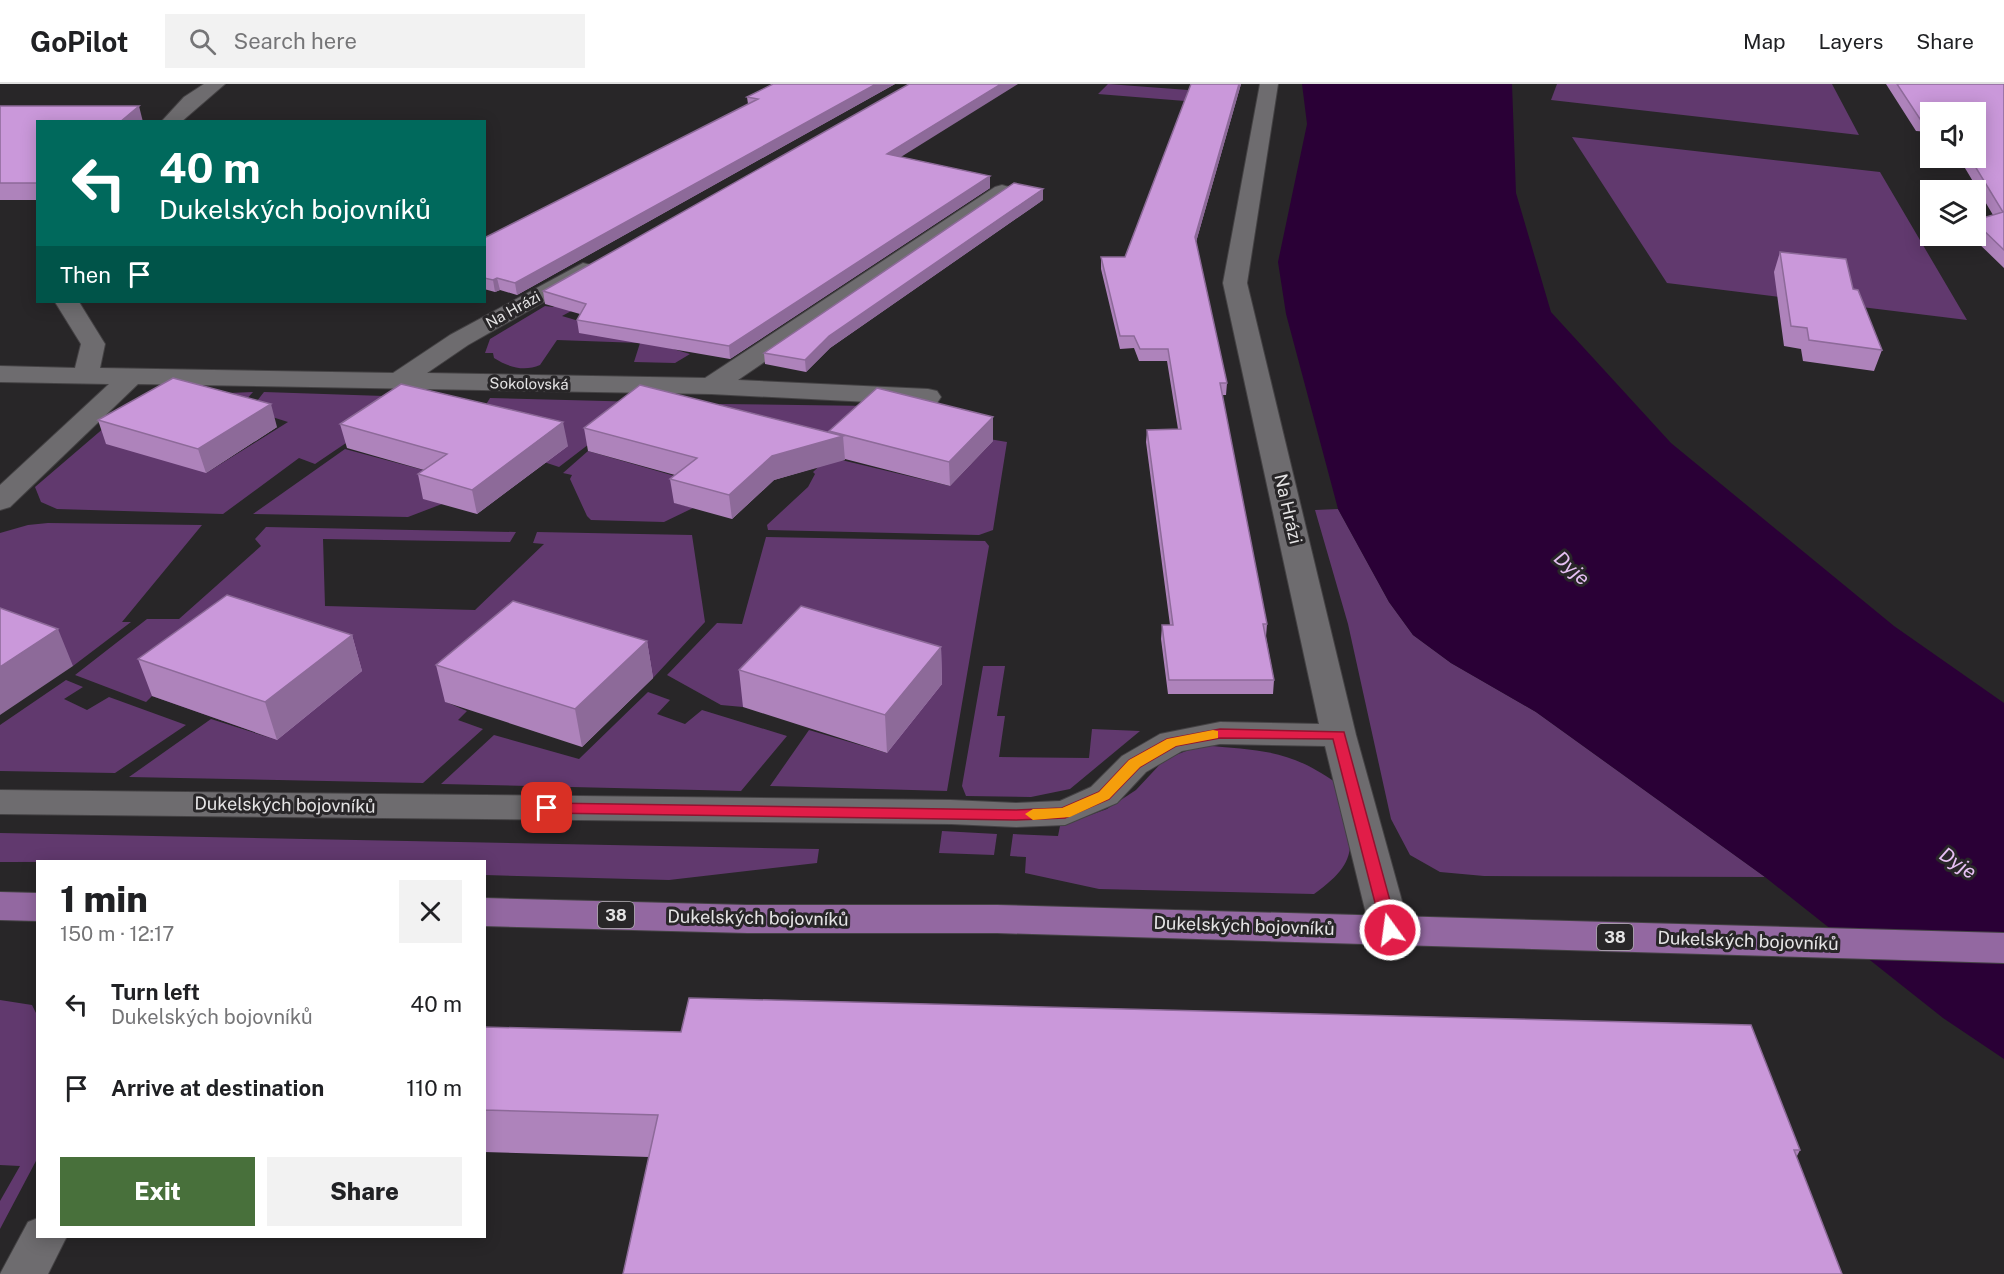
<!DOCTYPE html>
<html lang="en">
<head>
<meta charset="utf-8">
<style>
  body { margin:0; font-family:"Public Sans",sans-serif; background:#f2f2f2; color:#202124; height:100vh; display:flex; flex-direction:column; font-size:22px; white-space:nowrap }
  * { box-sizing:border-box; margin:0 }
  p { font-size:20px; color:#757577 }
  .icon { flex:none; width:33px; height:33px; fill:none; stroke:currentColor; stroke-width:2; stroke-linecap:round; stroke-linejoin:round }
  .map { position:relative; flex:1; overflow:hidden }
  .sheet { position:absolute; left:36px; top:776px; width:450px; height:378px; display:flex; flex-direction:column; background:#fff; border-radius:0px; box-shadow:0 3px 15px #0003 }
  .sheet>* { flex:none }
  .hud { position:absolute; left:36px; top:36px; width:450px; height:183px; border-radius:0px; box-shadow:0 3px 15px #0003; background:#00695c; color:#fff; overflow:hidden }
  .buttons { position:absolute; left:1920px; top:18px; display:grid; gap:12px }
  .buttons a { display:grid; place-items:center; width:66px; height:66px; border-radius:0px; background:#fff; box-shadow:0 3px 15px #0003; font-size:30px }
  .pin { position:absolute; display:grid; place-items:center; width:51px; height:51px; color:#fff; margin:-26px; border-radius:12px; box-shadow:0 3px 9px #0006 }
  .me { position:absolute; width:66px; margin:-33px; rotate:346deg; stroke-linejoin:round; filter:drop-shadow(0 0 4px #0008) }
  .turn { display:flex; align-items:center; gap:21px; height:126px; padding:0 24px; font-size:27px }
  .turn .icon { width:78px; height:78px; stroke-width:2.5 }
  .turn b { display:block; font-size:42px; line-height:51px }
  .then { display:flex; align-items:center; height:57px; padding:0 24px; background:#0003; gap:12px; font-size:22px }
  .round { display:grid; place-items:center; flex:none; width:63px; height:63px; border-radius:0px; background:#f2f2f2 }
  .summary { display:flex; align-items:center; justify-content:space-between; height:102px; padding:0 24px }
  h1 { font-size:36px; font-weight:800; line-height:45px }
  .button { display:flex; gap:12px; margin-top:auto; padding:12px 24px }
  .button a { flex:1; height:69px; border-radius:0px; background:#48703b; color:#fff; font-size:24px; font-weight:800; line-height:69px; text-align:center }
  .button a+a { background:#f2f2f2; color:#202124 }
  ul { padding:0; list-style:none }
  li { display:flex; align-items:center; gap:18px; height:84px; padding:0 24px }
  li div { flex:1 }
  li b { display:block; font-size:22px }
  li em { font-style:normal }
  header { display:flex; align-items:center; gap:36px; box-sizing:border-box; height:84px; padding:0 30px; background:#fff; border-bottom:2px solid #e0e0e0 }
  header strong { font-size:28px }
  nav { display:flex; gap:33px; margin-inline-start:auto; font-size:21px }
  .search { width:420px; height:54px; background:#f2f2f2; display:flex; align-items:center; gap:15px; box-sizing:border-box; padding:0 21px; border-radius:0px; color:#757577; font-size:22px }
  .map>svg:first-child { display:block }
  .green { fill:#61396e }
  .water { fill:#2a0036 }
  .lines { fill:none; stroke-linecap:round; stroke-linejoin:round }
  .street-casing { stroke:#444244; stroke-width:2 }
  .primary-casing { stroke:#444244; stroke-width:2 }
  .street { fill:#6e6c6f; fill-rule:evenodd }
  .primary { fill:#9368a1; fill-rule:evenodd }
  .wall { fill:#ae83bb }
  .shaded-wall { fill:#8d6a99 }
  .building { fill:#ca98da; stroke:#8d6a99; stroke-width:1.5 }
  .route { fill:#e11d48; stroke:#92132f; stroke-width:1.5 }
  .slow { fill:#f59e0b }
  .labels { text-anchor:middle; stroke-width:6; stroke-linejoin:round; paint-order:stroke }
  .far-street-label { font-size:15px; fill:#e5e4e5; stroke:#282628 }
  .shield { fill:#282628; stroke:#acabac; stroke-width:1.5 }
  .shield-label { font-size:16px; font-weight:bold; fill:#e5e4e5 }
  .street-label { font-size:18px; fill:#e5e4e5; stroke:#282628 }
  .water-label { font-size:20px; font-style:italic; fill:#e7c0f4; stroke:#282628 }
</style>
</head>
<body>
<header>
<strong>GoPilot</strong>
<div class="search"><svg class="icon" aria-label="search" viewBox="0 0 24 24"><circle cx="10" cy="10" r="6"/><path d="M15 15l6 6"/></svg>Search here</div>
<nav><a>Map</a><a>Layers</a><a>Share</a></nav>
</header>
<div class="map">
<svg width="2004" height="1190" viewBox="0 0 2004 1190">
  <rect width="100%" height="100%" fill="#282628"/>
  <path class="green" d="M938,0L601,211L562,232L690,270L675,279L634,278L640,259L557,256L540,281C524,288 508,283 494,274L493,269H485L490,255L545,222L553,223Z
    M1108,0L1188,6L1185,17L1098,10Z
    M1557,0H1832L1859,51L1551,16Z
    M1572,53L1880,88L1967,236L1667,199Z
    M253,308L232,332L206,389L288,338L250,326L264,308L414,313L315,380L299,374L223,430L57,425L41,418L35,403L133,319L155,312Z
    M490,314L644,318L559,383L544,378L530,390L477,376L479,332Z
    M720,320L872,322L774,396L720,381L713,335Z
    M977,353L1007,358L993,446L979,451L768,446L767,441L808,403L815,390L813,388L829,373L950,402L993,357Z
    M345,365L453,394L442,420L408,433L253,430Z
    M588,367L699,399L675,419L693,424L664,438L591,436L587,432L570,395L572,391L563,389Z
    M1338,425L1389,518L1413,551L1451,579L1536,628L1765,793L1484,792L1440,788L1410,771L1391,735L1348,540L1315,426Z
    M48,439L202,441L122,538H131L73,582L0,556V449L28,441Z
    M266,443L516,448L510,458L323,455L325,522L475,526L544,460L533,459L537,448L692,451L705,538L653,594L520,553L446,618L467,627L458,636L483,645L423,699L129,693L211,635L277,656L152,612L146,618L75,591L147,535H179L261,462L255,455Z
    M766,453L985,457L989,462L947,707L770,702L809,646L887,669L802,561L743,623L721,621L667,591L717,539L742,540Z
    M983,582H1005L997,632H1005L999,673L1089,674L1092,645L1140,647L1070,705L1031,713L966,712L962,702Z
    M66,596L83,603L64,615L87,626L109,613L186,641L115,689L0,687V641Z
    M648,608L670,616L657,630L685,640L702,626L787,652L741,707L441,700L494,651L579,675Z
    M1202,661C1259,667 1286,664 1335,698C1349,754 1368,772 1314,810L1099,805L1025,789L1026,773L1010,772L1013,750L1058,752L1060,742L1107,725L1136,706L1165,675Z
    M942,747L997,750L994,771L939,769Z
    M0,749L819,765L817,779L669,796L485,791L484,777L0,778Z
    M0,916L32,921L37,931V1075L0,1145V1117L20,1082L0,1081Z"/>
  <path class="water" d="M1302,0H1512L1516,109L1551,228L1671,359L1894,542L2004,619V975L1943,934L1765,793L1536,628L1451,579L1413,551L1389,518L1338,425L1286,230L1278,178L1307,40Z"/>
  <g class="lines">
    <g class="street-casing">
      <path id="street" d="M204,0H225L181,38H161L184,13Z
        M1260,0H1278L1247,199L1356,651L1410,846L1404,856L1390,860L1376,856L1370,846L1325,662L1220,660L1182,667L1146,688L1117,719L1065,741L1016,743L951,740L0,730V706L951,716L1016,719L1060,717L1091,703L1122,672L1160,650L1220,638L1319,640L1223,199Z
        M1002,101L1009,103L1013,107L1009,111L738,296L928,305L937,307L941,313L937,319L928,321L711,310L138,300L10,423L0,426V401L109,300L0,298V282L75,284L81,260L55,218H79L105,260L100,284L393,289L450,251L583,179L591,181L595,186L591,191L468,261L427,289L705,294L995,103Z
        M38,1134V1152H67L48,1190H0L28,1138Z"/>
    </g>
    <g class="primary-casing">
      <path id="primary" d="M0,808L38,809V837L0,836Z
        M484,814L747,821H997L2004,849V879L997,849H747L484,842Z"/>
    </g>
    <use href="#street" class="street"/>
    <use href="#primary" class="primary"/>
  </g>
  <path class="wall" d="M895,0L517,211L500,206L495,208L484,205V154L748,20L747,13Z
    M1191,0H1241L1196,158L1227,299L1226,311H1222L1267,540L1266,553L1274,596L1273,610H1168L1161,555L1162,541H1170L1146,358L1147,346L1178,345L1167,277H1139L1134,264L1120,265L1101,185V173H1125Z
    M1886,0H2004V184L1971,152H1976V136L1993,131L1959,74H1976V28H1930V48L1916,47Z
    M0,22L38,38V116H0Z
    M901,73L990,104L730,275L579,249L577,236L580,230L545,220L543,207Z
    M1043,116L830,264L806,288L765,280L764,269Z
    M1780,168L1853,205L1882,266L1874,287L1803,277L1801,265L1784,262L1774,188Z
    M98,336L277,343L206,389L106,360Z
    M340,340L568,362L477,430L423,415L418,390L424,386L347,364Z
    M584,344L829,348L993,357L950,402L845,375L774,396L732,435L674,419L670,395L675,391L588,367Z
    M352,551L362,587L277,656L152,612L138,575Z
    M647,557L653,594L582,663L445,618L436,581Z
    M941,563L942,600L887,669L743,623L739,586Z
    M484,943L1800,1066L1797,1072L649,1073L484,1068Z"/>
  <path class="shaded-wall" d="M876,0H895L517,211L515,199Z
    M1001,0H1018L888,81L887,70Z
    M1239,0H1241L1194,165L1195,153Z
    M139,22L143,38H120Z
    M990,92V104L730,275L729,262Z
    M1043,105V116L830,264L806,288L805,276L829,252Z
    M497,194L500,206L495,208L493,196Z
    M271,320L277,343L206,389L198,365Z
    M993,333V357L950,402L949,378Z
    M563,338L568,362L477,430L472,406Z
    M843,352L845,376L774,396L732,435L729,411L772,372Z
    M58,545L73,582L0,631V583Z
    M352,551L362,587L277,656L265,618Z
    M647,557L653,594L582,663L575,625Z
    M941,563L942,600L887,669L885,631Z"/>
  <path class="building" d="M773,0H876L515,199L497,194L493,196L484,194V154L758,15L747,13Z
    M909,0H1001L887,70L990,92L729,262L577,236L586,220L543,207Z
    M1191,0H1239L1195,153L1227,299H1220L1267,540H1263L1274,596H1169L1162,541H1173L1147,346L1181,345L1168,265H1140L1134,252H1120L1101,173H1125Z
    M1897,0H2004V166L1976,139V136L2003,128L1970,74H1976V28H1930V36L1920,35Z
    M0,22H139L120,38H38V99H0Z
    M1014,99L1043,105L829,252L805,276L764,269Z
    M1780,168L1846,175L1853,205L1858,206L1882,266L1809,256L1807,244L1791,242Z
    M173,294L271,320L198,365L98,336Z
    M401,300L563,338L472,406L418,390L447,370L340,340Z
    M640,301L843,352L772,372L729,411L670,395L697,374L584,344Z
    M877,304L993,333L949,378L829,347Z
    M227,511L352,551L265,618L138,575Z
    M513,517L647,557L575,625L436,581Z
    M801,522L941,563L885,631L739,586Z
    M0,524L58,545L0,583Z
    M689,914L1751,941L1800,1066H1794L1842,1190H623L658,1031L484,1026V943L681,948Z"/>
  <path class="route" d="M1220,645L1344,648L1398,846L1395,850L1390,852L1382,846L1333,655L1220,654L1176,662L1140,683L1109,715L1065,734L1016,736L547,729L539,724L547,719L1016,726L1062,724L1099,708L1129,676L1167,655Z"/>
  <path class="slow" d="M1213,646L1218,647V654L1176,662L1140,683L1109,715L1070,733L1033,736L1025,730L1033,725L1062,724L1099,708L1129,676L1167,655Z"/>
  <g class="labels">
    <g class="far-street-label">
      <text transform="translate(513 226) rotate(-29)" y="5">Na Hrázi</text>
      <text transform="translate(529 300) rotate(1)" y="5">Sokolovská</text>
    </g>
    <g class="shield">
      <rect x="598" y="818" width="36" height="26" rx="4.5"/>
      <rect x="1597" y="840" width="36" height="26" rx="4.5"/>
    </g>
    <g class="shield-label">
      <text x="616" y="837">38</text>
      <text x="1615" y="859">38</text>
    </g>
    <g class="street-label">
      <text transform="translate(1288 425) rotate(77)" y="6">Na Hrázi</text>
      <text transform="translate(285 721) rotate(1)" y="6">Dukelských bojovníků</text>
      <text transform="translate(758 834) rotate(1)" y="6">Dukelských bojovníků</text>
      <text transform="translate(1244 842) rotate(2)" y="6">Dukelských bojovníků</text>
      <text transform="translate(1748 857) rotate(2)" y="6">Dukelských bojovníků</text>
    </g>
    <g class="water-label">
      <text transform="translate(1572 484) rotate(42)" y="7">Dyje</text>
      <text transform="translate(1958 779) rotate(34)" y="7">Dyje</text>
    </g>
  </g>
</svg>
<div class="buttons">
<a><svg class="icon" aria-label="sound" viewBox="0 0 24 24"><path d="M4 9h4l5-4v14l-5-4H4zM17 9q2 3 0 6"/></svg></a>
<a><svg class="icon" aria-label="layers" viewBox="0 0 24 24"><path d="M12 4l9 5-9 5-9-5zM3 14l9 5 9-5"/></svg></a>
</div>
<div class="pin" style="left:547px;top:724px;background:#d93025"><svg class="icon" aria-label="arrive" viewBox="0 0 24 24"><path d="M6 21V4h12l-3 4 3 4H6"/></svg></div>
<svg class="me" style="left:1390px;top:846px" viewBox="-20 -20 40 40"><circle r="17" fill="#e11d48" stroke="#fff" stroke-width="3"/><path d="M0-11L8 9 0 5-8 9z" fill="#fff"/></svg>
<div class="hud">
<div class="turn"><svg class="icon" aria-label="left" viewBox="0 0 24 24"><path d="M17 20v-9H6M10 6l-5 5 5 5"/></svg><div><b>40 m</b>Dukelských bojovníků</div></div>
<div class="then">Then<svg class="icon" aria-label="arrive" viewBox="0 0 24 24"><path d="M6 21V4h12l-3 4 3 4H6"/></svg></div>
</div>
<section class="sheet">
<div class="summary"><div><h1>1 min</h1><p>150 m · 12:17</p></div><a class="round"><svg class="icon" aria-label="close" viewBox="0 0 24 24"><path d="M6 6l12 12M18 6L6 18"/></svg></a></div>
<ul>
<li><svg class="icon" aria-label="left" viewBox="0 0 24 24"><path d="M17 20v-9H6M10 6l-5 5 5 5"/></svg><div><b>Turn left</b><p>Dukelských bojovníků</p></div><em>40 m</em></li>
<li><svg class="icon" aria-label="arrive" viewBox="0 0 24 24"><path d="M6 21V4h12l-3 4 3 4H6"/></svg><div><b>Arrive at destination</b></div><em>110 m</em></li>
</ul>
<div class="button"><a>Exit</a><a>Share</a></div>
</section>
</div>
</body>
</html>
